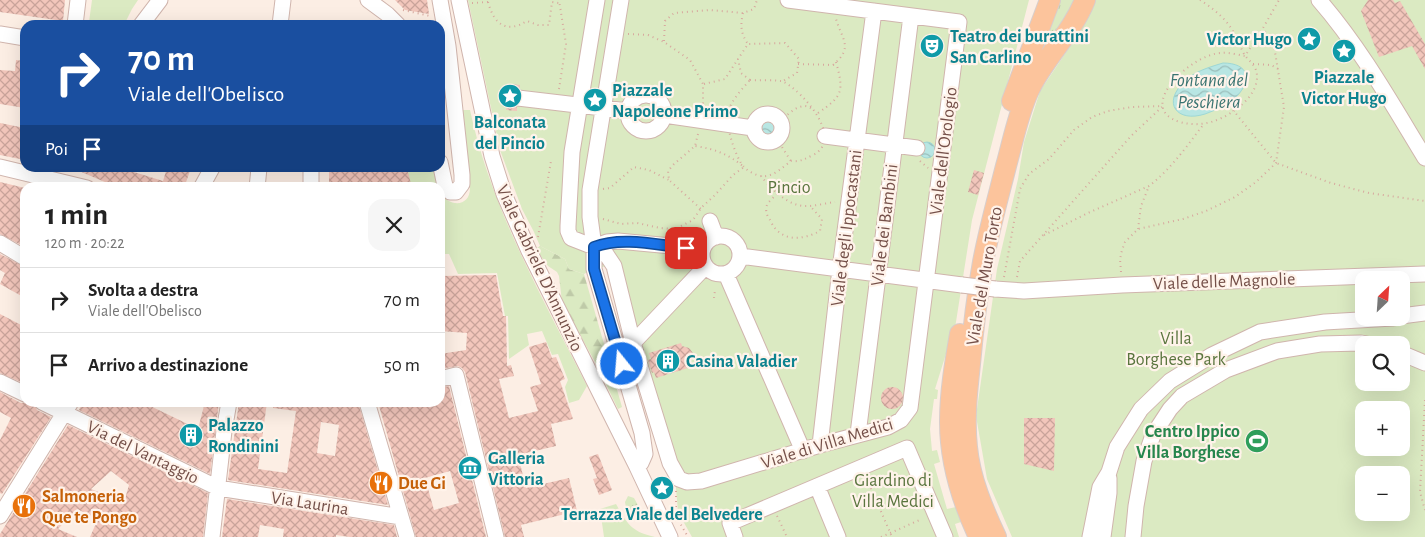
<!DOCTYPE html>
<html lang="it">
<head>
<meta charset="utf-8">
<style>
  body { margin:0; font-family:"Alegreya Sans",sans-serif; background:#f6f6f6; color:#222; height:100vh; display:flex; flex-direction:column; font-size:19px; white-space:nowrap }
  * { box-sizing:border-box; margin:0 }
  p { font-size:16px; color:#767676 }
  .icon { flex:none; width:28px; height:28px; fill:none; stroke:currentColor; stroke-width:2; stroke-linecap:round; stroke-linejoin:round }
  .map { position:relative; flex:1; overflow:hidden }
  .sheet { position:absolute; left:20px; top:182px; width:425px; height:225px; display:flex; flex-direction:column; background:#fff; border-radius:15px; box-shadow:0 5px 20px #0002 }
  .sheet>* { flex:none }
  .banner { position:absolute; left:20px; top:20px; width:425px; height:152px; border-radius:15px; box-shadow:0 5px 20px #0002; background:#1a4fa0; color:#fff; overflow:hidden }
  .needle { width:32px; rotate:25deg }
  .buttons { position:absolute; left:1355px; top:271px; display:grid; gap:10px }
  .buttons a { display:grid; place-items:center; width:55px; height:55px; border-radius:10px; background:#fff; box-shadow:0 5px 20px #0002; font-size:25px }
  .pin { position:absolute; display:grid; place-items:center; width:42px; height:42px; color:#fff; margin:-21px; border-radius:10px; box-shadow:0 2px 8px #0006 }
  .me { position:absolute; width:55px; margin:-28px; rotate:343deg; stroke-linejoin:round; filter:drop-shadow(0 0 4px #0008) }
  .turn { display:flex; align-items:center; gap:18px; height:105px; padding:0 25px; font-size:22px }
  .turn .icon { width:65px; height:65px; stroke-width:2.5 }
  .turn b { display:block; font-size:35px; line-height:42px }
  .then { display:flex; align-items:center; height:48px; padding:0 25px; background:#0003; gap:10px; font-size:19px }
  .round { display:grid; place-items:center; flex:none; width:52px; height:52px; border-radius:15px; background:#f6f6f6 }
  .overview { display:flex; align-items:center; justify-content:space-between; height:85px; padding:0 25px }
  h1 { font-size:30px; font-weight:700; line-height:38px }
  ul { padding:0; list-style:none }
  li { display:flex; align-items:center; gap:15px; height:65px; padding:0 25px; border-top:1px solid #e0e0e0 }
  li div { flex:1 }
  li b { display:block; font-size:19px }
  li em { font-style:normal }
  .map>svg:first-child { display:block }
  .grass { fill:url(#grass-tufts) }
  .forest { fill:url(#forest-firs) }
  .green { fill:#dbeac2; fill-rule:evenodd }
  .water { fill:url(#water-waves); stroke:#9ed8d5 }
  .building { fill:url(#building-cross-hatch); fill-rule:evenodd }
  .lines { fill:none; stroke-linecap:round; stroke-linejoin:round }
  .minor-casing { stroke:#d0b5ad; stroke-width:17 }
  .major-casing { stroke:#d8cecc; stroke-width:22 }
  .path { stroke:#d7a89e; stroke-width:2; stroke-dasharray:1 4; stroke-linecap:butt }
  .minor { stroke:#fff; stroke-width:15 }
  .major { stroke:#fcc49c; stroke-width:20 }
  .minor-bridge-casing { stroke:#d0b5ad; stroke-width:17; stroke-linecap:butt }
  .minor-bridge { stroke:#fff; stroke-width:15 }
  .route-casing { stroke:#114b97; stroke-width:12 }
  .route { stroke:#1a73e8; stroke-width:9 }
  .labels { text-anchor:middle; stroke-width:4.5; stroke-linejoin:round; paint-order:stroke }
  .culture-label { font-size:18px; font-weight:bold; fill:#0d838f; stroke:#fff3ea; text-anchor:start }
  .street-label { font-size:18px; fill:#755049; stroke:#fff3ea }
  .park-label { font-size:18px; fill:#5a753e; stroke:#fff3ea }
  .leisure-label { font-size:18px; font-weight:bold; fill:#27864d; stroke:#fff3ea; text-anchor:end }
  .food-label { font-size:18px; font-weight:bold; fill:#c56008; stroke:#fff3ea; text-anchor:start }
  .water-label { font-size:19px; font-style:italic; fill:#3a7471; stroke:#fff3ea }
</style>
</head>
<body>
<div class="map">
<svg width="1425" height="537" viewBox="0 0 1425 537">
  <defs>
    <pattern id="grass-tufts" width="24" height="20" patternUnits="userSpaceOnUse" patternTransform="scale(1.25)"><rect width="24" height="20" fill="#dbeac2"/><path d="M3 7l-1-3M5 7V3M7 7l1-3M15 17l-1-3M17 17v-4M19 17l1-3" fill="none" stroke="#bfcaa8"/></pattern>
    <pattern id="forest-firs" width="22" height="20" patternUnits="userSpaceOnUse" patternTransform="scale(1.25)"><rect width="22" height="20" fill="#dbeac2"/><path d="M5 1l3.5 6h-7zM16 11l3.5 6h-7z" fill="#bfcaa8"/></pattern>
    <pattern id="water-waves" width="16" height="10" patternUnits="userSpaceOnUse" patternTransform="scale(1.25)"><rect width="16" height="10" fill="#b8e6e3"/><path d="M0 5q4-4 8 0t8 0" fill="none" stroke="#9abdba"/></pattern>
    <pattern id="building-cross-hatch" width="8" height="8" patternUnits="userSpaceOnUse" patternTransform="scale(1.25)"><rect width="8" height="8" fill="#f2c6bb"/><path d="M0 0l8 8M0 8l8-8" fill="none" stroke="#c9a39a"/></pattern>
  </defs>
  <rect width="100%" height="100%" fill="#fceee4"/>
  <path class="grass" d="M1057,0H1078L1023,85Z
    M628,496L634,498L639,507L636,514H632L626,508L625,502Z"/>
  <path class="forest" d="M540,246L565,259L569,269L584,274L622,407L618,409L595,362L562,302L559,276L557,272L548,266L538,252L537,248Z"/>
  <path class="green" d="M92,0H138L132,9L124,25L89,22Z
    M468,0H1029L972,220L953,341H950L935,389L938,390L937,399H934L930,429L932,451L937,450L940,462L934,464L947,509L956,507L961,522L955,524L959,537H692L678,512L673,453L607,266L594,269L584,274L569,269L565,259L540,246L534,232L522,209L500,150Z
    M1094,0H1425V537H1012L987,479L976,416L997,269L1018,179L1024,142L1040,91L1081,30L1090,12ZM1364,280H1401V318H1364ZM1364,345H1401V382H1364ZM1364,410H1401V448H1364ZM1364,475H1401V512H1364Z
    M462,110H470C491,208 542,297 587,386L579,400L569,403L565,387L568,380L558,354L552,355L542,331L527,334L529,345L509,359L508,316H505L497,273L458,274L449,254H440V192C448,207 470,208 470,188L465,183Z
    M406,168H435L438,187H411Z
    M616,504C627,524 632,532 655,537H604L600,509Z"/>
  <path class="water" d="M1223,63C1249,63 1253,80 1236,97C1227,105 1216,110 1205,114C1177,123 1161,103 1185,81C1195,71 1210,67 1223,63Z
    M759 128a8 8 0 1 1 16 0a8 8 0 1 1-16 0Z
    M919 150a8 8 0 1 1 16 0a8 8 0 1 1-16 0Z"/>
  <path class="building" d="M0,0H65L63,21L0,12Z
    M395,0H427L429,14L405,10Z
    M1368,0H1393L1395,3L1400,1L1425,44V69L1412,46L1379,57L1361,11Z
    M16,60L25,61V108L0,104V70L15,71Z
    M510,84L520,85V89L514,90L509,96L510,102L517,107V111L506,110Z
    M0,123L25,128V160L0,155Z
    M72,168H121L163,181L167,168H191L184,188H119Z
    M329,168H407L412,188H395V185L329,188Z
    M974,170L984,173L978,195L968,192Z
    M0,182L25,188V247L0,234Z
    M0,254L25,267V298L0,284L5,273L0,270Z
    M496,275L503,316H506L507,366L511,365L514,376L499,379L509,418L538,411L530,387L541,384L529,347L546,342L552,358L556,357L565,379L560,381L573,419L551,424L556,446L518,455L526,488L569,478L577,511L521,525L524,537H505L465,372L462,368L458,366L440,369V354L466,350L467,333L440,331V276Z
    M0,314L25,327V384L0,373Z
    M681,343L682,346L689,348L693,353V358L687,364L688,368L656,378L654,372L652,373L648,360L651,359L649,353Z
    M449,386L486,537H416L378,402H440V388ZM450,471L459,503L434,510L425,478Z
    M881 398a11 11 0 1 1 22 0a11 11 0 1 1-22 0Z
    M0,392L21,403L33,402L37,410L51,417L2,494L0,493V440L11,418L0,412Z
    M83,402H142L198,429L205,402H219L210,474L79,410Z
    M239,402H267L258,469L287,473L296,411L273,408L274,402H358L388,505L228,480ZM321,422L339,425L335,456L317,453Z
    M1024,418H1055L1054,471L1024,464Z
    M68,425L208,493L203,537H90L98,519L77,509L58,529L77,537H0V534ZM111,471L129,485L124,502L91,489Z
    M598,454L612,490L599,495L593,479L597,478L589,457Z
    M227,499L394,525L397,537H350L336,535V537H283L284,529L260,525L258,537H222Z"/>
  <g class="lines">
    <g class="minor-casing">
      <path id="minor" d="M368,0L387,14L398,25
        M459,0L492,156L504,194L529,251L637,467L670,537
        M621,0L590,190V217L594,247L606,254L614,266L633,343L670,463L679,479L687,482L701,481L820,445L888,427L901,420L910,408L959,22L788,0
        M1319,0C1360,47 1392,104 1425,158
        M75,25L78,0
        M141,25L160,0
        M280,25L283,0
        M0,34L25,38
        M628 113a18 18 0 1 1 36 0a18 18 0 1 1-36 0Z
        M518,98L628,111
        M754 128a14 14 0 1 1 28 0a14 14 0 1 1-28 0Z
        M664,115L753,128
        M825,136L917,148
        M440,162L445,186L450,192H456L462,184V175L448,46L440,0
        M0,167L87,188
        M201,188L212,168
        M257,188L259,168
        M311,188V168
        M710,221L716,237
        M702 255a19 19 0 1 1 38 0a19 19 0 1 1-38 0Z
        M0,243L25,258
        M594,247L571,238L568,231V226L572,152L597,0
        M594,247V269L642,433L645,454L641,463L637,467
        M594,247L607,242L618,241L703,249
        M740,256L962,285
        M726,274L803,451
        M995,289L1024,291L1122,285L1425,274
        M1401,316L1425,313
        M633,343L705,267
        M1401,353L1425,363
        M440,379L456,375L496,537
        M0,382L25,394
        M42,402L218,488L401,517
        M367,402L407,537
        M858,434L911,16
        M820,445L840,269L874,11
        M817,486L838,537
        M0,516L71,402
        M212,537L224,431L229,402
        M735,537L730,523L907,448L945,537
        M1090,537L1100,487L1109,472L1117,447L1141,409L1170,381L1212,355L1260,332L1325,322L1393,318
        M1103,537L1109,493V478
        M1133,537L1136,506L1144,461L1153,435L1170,409L1182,396L1226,370L1277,351L1320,344L1361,343L1372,345"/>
    </g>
    <g class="major-casing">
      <path id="major" d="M1012,101L1050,0
        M960,334C955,363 950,392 950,422C950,462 962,501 979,537
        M996,537C983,509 970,479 967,447C964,419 967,392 970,364C973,330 977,296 983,262C989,230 998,198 1006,166C1013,141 1018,114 1029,90C1044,58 1072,33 1085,0"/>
    </g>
    <path class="path" d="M1200,0C1211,7 1224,17 1231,28C1236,35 1239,44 1243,52C1246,59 1253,62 1256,70C1263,93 1233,115 1214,121C1203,125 1191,125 1180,122C1133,108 1192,53 1222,53C1229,52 1238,55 1245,56L1263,28
      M488,2C494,24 506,34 527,21L538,25H549L552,2L559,3
      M472,3L488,2V0
      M403,10L430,16
      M743,13C740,26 741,34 748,44
      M628,34L648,35L664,42L690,60L703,84V108
      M664,41L665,21L674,13L710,10L743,13L754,9L757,0
      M798,64L833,65C854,47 842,40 836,19
      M1253,64L1271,65L1278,69
      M750,80C758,81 778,79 784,82C803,92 845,139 813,155C805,159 800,162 791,161C783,167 772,178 761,176C757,176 746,170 744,167C736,159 724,122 728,112C731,101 742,89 750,80Z
      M750,80L741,73L738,59L748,44L785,43L799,59L797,73L783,81
      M704,84L725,79L738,59
      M559,89L566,44L559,0
      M1233,110L1276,163L1331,183L1369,193L1425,201
      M818,113C843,96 844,91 836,62
      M780,121C789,114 801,100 812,109
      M698,134L695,146L674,164L668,171L669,180L702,210
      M778,138L783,149L791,161
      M920,161L928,168
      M761,176C771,189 789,207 807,206C816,206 826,203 835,202
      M603,189L610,188L634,167L649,170L669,180
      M777,194C774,197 769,201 767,205C765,211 767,216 770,220C780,242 801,241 820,231L822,219L810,206
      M603,219L621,224L637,223L660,228L675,229L693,220L701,208L715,195L733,175L744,167C728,154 715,149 695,146
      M1138,229L1141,206L1149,186
      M1044,235L1088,213L1149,186C1171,169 1187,146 1203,125
      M538,237L551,161
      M1121,272L1120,259L1122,250L1125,242L1138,229L1183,219L1206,211L1235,197L1256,182L1276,163L1284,107L1274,46L1263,28L1279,0
      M1004,277L1020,189L1029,174L1049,159L1074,130L1092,117L1108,111L1132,107L1163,106
      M1017,277L1020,261L1131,136L1163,106
      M714,298L715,290
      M1425,400L1420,492L1425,510
      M867,479L892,537
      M676,491V516L688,537
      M777,516L787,537
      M881,537L922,519"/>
    <use href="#minor" class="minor"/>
    <use href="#major" class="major"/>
    <g class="minor-bridge-casing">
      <path id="minor-bridge" d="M962,285L995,289"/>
    </g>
    <use href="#minor-bridge" class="minor-bridge"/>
  </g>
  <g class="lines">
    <g class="route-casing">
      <path id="route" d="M622,364L594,269V247C622,236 657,245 686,248"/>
    </g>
    <use href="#route" class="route"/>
  </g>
  <defs>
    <g id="sight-disc" transform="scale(1.25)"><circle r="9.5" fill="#0f9aa8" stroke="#fff3ea"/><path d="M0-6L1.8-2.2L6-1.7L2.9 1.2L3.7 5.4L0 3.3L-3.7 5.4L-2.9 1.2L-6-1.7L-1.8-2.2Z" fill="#fff"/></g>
    <g id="theatre-disc" transform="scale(1.25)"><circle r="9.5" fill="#0f9aa8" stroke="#fff3ea"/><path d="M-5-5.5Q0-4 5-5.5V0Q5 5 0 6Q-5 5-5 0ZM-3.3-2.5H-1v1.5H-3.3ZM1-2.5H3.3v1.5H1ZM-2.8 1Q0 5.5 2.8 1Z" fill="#fff"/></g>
    <g id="building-disc" transform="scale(1.25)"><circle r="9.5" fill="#0f9aa8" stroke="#fff3ea"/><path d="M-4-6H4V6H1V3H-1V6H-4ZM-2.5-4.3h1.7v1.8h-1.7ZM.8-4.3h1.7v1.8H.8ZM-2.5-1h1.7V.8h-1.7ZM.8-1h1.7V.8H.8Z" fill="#fff"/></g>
    <g id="stadium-disc" transform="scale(1.25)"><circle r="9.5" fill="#2e9e5b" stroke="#fff3ea"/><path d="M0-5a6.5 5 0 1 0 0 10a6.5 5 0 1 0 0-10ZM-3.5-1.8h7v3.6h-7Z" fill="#fff"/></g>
    <g id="museum-disc" transform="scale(1.25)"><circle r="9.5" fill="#0f9aa8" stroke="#fff3ea"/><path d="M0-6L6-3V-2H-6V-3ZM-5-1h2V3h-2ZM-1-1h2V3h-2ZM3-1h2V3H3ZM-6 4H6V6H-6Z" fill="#fff"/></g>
    <g id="restaurant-disc" transform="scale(1.25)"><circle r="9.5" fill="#e8710a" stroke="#fff3ea"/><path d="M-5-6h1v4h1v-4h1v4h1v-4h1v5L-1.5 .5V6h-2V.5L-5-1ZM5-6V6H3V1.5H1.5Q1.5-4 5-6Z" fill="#fff"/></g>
  </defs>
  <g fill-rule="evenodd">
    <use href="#sight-disc" x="1309" y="39"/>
    <use href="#theatre-disc" x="932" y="46"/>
    <use href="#sight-disc" x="1344" y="51"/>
    <use href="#sight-disc" x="510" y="96"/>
    <use href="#sight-disc" x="595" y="100"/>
    <use href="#building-disc" x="668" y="361"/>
    <use href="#building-disc" x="191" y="435"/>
    <use href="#stadium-disc" x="1257" y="441"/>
    <use href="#museum-disc" x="470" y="468"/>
    <use href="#restaurant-disc" x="381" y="483"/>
    <use href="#sight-disc" x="662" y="488"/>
    <use href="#restaurant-disc" x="24" y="506"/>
  </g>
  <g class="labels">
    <g class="culture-label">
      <text x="950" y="42">Teatro dei burattini<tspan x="950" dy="21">San Carlino</tspan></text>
      <text x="1292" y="45" text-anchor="end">Victor Hugo</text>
      <text x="1344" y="83" text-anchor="middle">Piazzale<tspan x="1344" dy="21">Victor Hugo</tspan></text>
      <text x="612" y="96">Piazzale<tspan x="612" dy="21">Napoleone Primo</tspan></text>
      <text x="510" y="128" text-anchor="middle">Balconata<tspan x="510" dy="21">del Pincio</tspan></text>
      <text x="686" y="367">Casina Valadier</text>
      <text x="208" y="431">Palazzo<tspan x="208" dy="21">Rondinini</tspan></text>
      <text x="488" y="464">Galleria<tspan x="488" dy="21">Vittoria</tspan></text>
      <text x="662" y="520" text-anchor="middle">Terrazza Viale del Belvedere</text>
    </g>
    <g class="street-label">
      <text transform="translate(943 151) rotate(-83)" y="6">Viale dell'Orologio</text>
      <text transform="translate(884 225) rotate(-83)" y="6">Viale dei Bambini</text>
      <text transform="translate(846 228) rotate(-83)" y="6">Viale degli Ippocastani</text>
      <text transform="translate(540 268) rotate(65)" y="6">Viale Gabriele D'Annunzio</text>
      <text transform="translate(984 276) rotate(-80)" y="6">Viale del Muro Torto</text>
      <text transform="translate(1224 281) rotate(-2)" y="6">Viale delle Magnolie</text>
      <text transform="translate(827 443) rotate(-17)" y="6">Viale di Villa Medici</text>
      <text transform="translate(143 452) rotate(26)" y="6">Via del Vantaggio</text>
      <text transform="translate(310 503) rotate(9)" y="6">Via Laurina</text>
    </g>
    <g class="park-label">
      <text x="789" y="193">Pincio</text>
      <text x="1176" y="344">Villa<tspan x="1176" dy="21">Borghese Park</tspan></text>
      <text x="893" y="486">Giardino di<tspan x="893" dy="21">Villa Medici</tspan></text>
    </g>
    <g class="leisure-label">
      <text x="1240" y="437">Centro Ippico<tspan x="1240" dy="21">Villa Borghese</tspan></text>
    </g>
    <g class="food-label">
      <text x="398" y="489">Due Gi</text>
      <text x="42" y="502">Salmoneria<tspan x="42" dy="21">Que te Pongo</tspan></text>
    </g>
    <g class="water-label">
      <text x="1209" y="86">Fontana del<tspan x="1209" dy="22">Peschiera</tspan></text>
    </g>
  </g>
</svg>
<div class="buttons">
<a><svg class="needle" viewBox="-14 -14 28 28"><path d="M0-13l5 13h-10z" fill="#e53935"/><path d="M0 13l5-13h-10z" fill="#767676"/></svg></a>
<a><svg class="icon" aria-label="search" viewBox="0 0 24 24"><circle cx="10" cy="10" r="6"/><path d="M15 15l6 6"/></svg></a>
<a>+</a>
<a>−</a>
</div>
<div class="pin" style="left:686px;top:248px;background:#d93025"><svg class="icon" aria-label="arrive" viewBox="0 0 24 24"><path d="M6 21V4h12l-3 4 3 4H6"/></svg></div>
<svg class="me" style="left:622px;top:364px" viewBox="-20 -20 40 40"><circle r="17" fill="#1a73e8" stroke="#fff" stroke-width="3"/><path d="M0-11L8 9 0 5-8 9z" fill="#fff"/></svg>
<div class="banner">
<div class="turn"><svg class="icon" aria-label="right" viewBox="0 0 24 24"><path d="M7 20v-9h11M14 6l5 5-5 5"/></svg><div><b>70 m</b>Viale dell'Obelisco</div></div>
<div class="then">Poi<svg class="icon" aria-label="arrive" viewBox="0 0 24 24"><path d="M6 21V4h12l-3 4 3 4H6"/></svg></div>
</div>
<section class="sheet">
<div class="overview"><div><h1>1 min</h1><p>120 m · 20:22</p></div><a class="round"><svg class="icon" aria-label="close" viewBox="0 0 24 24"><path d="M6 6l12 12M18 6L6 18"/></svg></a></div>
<ul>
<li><svg class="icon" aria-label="right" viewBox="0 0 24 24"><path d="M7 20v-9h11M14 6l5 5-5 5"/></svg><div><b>Svolta a destra</b><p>Viale dell'Obelisco</p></div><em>70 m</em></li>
<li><svg class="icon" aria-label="arrive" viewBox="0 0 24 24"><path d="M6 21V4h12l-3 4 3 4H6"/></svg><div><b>Arrivo a destinazione</b></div><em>50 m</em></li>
</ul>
</section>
</div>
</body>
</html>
